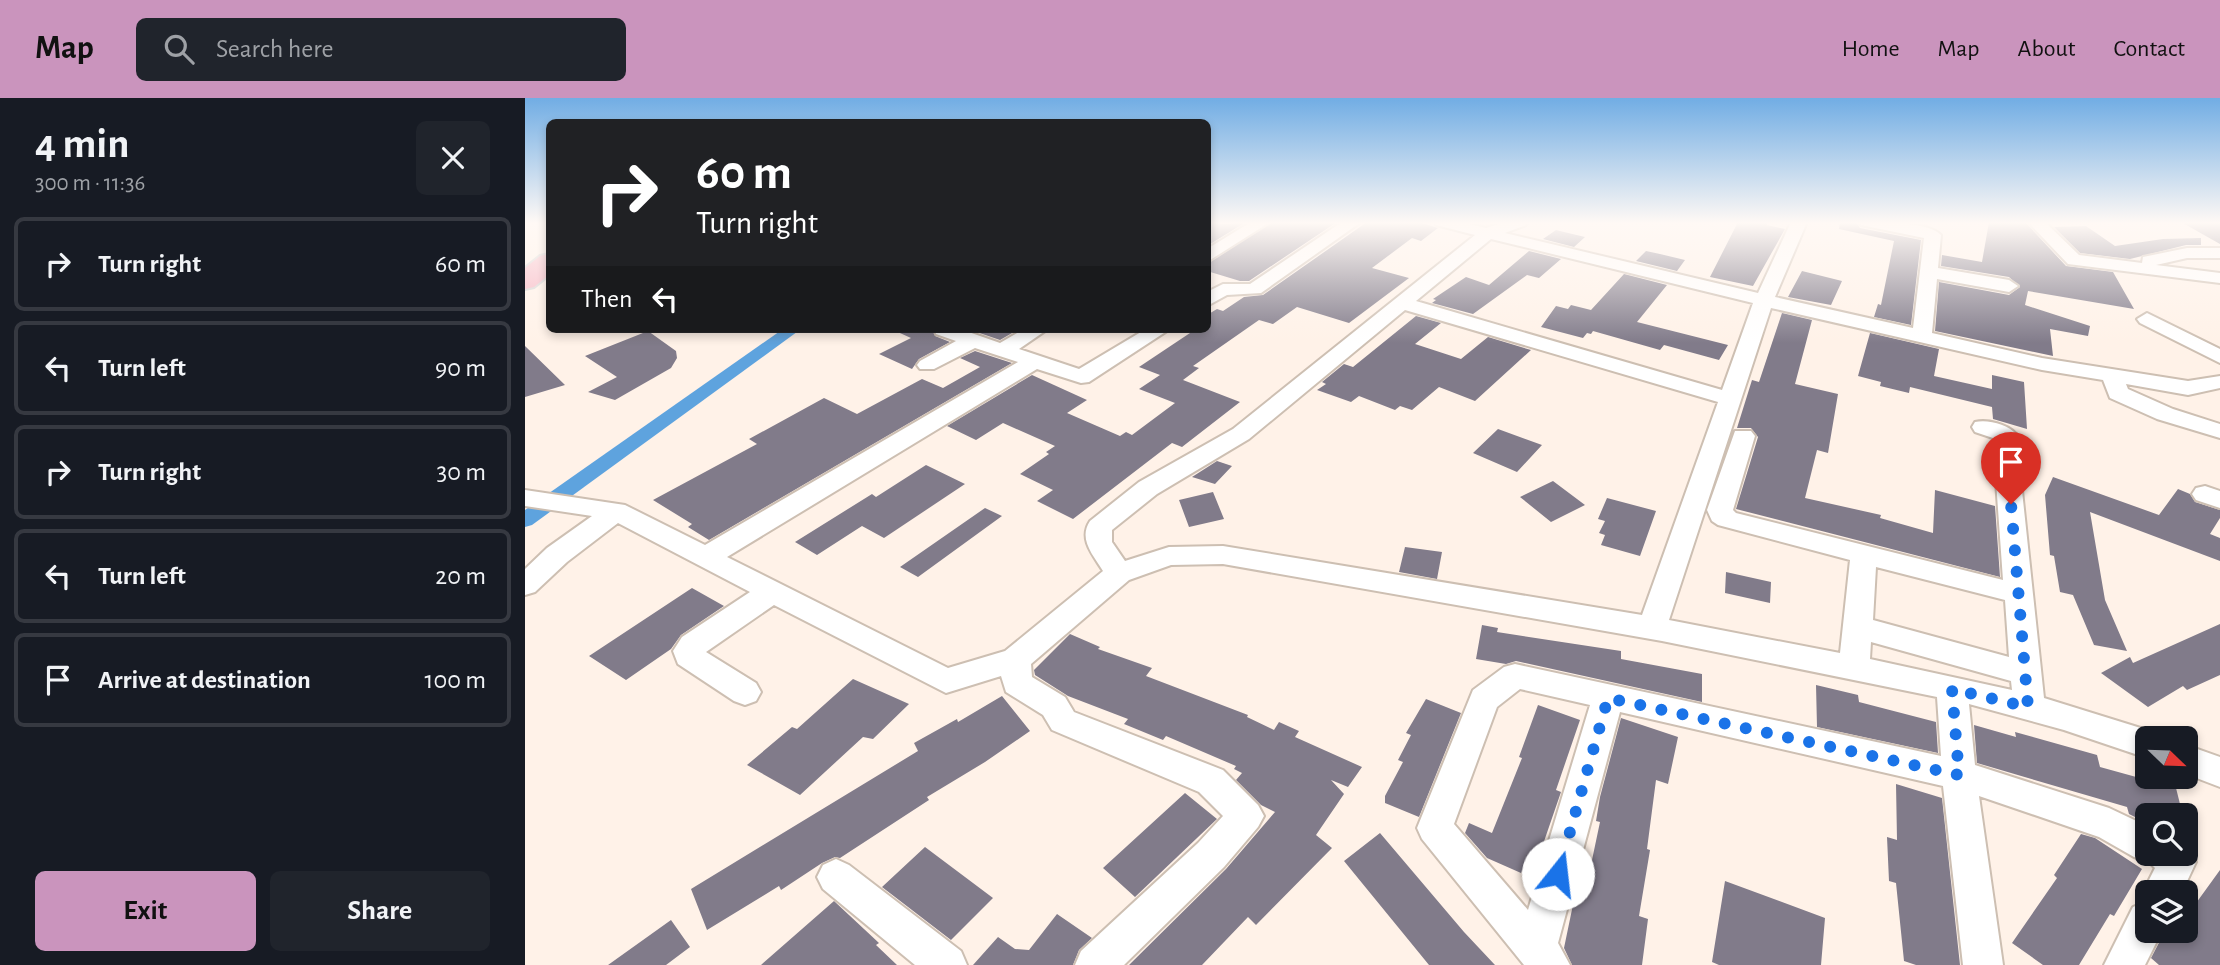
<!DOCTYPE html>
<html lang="en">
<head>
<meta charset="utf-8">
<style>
  body { margin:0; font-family:"Alegreya Sans",sans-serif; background:#20242c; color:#f1f3f6; height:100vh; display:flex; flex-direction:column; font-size:26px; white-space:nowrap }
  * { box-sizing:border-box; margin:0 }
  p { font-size:23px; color:#9ea1a6 }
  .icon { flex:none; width:38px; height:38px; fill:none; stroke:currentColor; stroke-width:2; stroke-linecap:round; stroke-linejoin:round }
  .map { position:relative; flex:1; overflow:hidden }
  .drawer { display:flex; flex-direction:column; background:#171b24; width:525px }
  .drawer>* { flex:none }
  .banner { position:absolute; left:21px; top:21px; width:665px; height:214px; border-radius:10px; box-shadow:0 4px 10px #0003; background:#202124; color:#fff; overflow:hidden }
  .needle { width:46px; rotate:113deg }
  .buttons { position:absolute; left:1610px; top:628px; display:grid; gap:14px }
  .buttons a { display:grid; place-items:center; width:63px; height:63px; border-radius:10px; background:#171b24; box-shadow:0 4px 10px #0003; font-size:35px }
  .pin { position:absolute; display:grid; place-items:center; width:60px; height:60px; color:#fff; margin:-72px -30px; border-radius:50% 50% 50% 0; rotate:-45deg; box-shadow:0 0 7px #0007 }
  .pin .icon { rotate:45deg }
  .me { position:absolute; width:77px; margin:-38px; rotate:16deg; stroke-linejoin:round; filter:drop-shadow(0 0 5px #0008) }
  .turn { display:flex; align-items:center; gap:24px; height:147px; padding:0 35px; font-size:32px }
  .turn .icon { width:91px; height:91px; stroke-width:2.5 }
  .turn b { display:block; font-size:49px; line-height:60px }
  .then { display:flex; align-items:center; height:66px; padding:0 35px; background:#0003; gap:14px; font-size:26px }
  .round { display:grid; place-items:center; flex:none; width:74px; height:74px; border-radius:10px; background:#20242c }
  .summary { display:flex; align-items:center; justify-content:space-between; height:119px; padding:0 35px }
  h1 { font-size:42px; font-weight:700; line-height:52px }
  .cta { display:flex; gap:14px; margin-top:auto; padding:14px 35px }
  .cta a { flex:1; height:80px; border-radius:10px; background:#ca94bd; color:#111; font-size:28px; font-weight:700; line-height:80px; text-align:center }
  .cta a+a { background:#20242c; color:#f1f3f6 }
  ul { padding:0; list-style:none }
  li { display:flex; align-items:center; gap:21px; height:94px; margin:0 14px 10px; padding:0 21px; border:4px solid #363941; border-radius:10px }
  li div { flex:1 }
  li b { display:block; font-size:26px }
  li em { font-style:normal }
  header { display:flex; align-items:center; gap:42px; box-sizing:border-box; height:98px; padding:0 35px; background:#ca94bd; color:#111 }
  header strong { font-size:33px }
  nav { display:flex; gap:38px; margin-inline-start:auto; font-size:24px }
  .search { width:490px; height:63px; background:#20242c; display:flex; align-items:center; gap:18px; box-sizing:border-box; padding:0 24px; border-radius:10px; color:#9ea1a6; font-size:26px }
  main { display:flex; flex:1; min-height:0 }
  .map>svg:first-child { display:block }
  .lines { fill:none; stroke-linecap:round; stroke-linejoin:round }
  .canal { fill:#5ea3de; fill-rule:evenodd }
  .building { fill:#817b8a }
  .minor-casing { stroke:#cdbfb2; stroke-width:4 }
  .highway-casing { stroke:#d4d3d2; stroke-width:4 }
  .minor { fill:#fff; fill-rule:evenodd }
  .highway { fill:#f6b0c0; fill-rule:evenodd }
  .route { stroke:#1a73e8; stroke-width:12; stroke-dasharray:0 21.6 }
</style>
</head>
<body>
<header>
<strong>Map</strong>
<div class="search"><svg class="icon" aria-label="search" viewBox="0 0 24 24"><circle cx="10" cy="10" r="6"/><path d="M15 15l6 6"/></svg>Search here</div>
<nav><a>Home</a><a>Map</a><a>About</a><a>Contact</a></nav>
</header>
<main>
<section class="drawer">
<div class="summary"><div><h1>4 min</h1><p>300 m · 11:36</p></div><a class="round"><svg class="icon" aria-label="close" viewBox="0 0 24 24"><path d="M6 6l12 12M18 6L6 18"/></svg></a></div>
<ul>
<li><svg class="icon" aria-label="right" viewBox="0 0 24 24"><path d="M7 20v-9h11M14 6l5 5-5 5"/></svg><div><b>Turn right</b></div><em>60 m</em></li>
<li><svg class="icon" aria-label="left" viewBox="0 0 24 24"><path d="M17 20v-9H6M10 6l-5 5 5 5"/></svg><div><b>Turn left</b></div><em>90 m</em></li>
<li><svg class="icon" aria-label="right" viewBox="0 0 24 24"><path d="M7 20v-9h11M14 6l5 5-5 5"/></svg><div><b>Turn right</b></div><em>30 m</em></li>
<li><svg class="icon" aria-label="left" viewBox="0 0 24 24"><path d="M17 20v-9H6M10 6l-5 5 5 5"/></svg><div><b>Turn left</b></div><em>20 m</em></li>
<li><svg class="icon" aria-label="arrive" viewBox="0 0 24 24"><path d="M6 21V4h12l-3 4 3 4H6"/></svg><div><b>Arrive at destination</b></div><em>100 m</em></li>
</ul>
<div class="cta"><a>Exit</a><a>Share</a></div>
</section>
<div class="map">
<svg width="1695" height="867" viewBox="0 0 1695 867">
  <rect width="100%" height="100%" fill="#fff2e8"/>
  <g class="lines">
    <path class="canal" d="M258,231H276L7,427L0,429V412Z"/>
  </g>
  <path class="building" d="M682,124L700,126L721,124L682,148Z
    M747,124H812L724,183H715L682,173V166Z
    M842,124H894L913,130L896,143L887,140L847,170L884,180L824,225L772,209L748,226L734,222L668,268L674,270L658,282L715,304L657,349L647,345L548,421L512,403L528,392L495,376L524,356L521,354L530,348L478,325L451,342L422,328L507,277L562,302L542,315L595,338L601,334L607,337L650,305L614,291L635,277L614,269L671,231H682V217L692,211L698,213L719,199L738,197Z
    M1213,124H1243L1242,127L1260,131L1228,188L1185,179Z
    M1315,124H1331L1335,130L1396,142L1386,227L1349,219L1353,206L1356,207L1369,143L1314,131Z
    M1464,124L1501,125L1541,168L1588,174L1609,211L1503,193L1500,207L1565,228L1563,238L1525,231L1528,258L1410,233L1414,184L1484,197L1495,189L1484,179L1416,168L1417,157L1457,164Z
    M1656,124H1695V146Z
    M1561,128L1590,148L1638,141L1676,140V147H1661L1605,161L1555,155L1529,129Z
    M1031,132L1039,134L1060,139L1049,149L1018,141Z
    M1004,153L1036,161L1014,180L1002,177L948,216L907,205L911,202L908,201L941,179L964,187Z
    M1121,153L1135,156L1160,162L1152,173L1111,163Z
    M1277,173L1317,183L1306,207L1263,199Z
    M1099,176L1142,187L1112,224L1203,247L1194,262L1139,247L1135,252L1068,233L1066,236L1062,235L1058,240L1016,229L1031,208L1043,211L1046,207L1066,212Z
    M1257,215L1287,222L1270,286L1313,296L1303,355L1292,352L1280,400L1356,417L1355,420L1408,435L1410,392L1470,408L1475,479L1211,411L1233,339L1226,330H1212L1227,282L1234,284Z
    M891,218L916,225L890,246L936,261L963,239L1006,252L950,303L914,289L887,312L875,308L870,312L834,298L826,304L792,292L801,286L797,284L819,266L828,269Z
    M366,231H407L410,238L425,244L394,261L387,271L354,256L386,240Z
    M443,231H494L475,242Z
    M123,233L151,253L152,260L146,270L90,302L63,294L92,279L60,258Z
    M1345,235L1414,251L1409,278L1467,291V277L1499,284L1502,331L1468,321L1467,309L1385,289L1384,295L1355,288L1356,284L1333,278Z
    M0,248L40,287L0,299Z
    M450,253L487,265L184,442L163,429L167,426L128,402L232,346L224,341L299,300L332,316L397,281L418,290L455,269L435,260Z
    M973,331L1017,347L992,374L948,355Z
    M692,363L707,368L690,386L667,379Z
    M401,367L440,386L359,440L337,428L292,457L270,444L347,396L351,399Z
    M1528,379L1634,417L1653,391L1665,396L1670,404L1695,412V420L1685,436L1695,440V463L1565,414L1580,502L1602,553L1569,547L1548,497L1535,494L1529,458L1525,457L1520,397Z
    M1028,383L1060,407L1026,424L995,399Z
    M688,394L699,421L664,429L654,402Z
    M1082,400L1131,413L1115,458L1076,447L1080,437L1074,435L1080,423L1073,421Z
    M460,410L477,418L393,479L375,469Z
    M880,449L917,454L912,481L874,474Z
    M1201,474L1246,484L1245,505L1200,495Z
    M167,490L199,508L156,537L146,551L101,582L64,558Z
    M1695,526V577L1662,592L1658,588L1623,609L1576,575L1605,559L1608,565Z
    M957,527L973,530L972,534L1096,553V561L1177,576V604L991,563L981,566L951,561Z
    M545,536L575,549L573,551L627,570L621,578L723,617L722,619L749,632L754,624L774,633L770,639L837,669L823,689L806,682L819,696L791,737L807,750L731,827L723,819L677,867H604L701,771L750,714L736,707L711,682L717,675L709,671L711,668L641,638L638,642L599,626L603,621L543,598L510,577L509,572Z
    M328,581L384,606L348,641L338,639L275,697L222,667L267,629L272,631Z
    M1291,587L1333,597L1334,604L1411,624L1413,655L1292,629Z
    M477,598L505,633L460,664L402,699L404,702L315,760L310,759L297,765L256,792L254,788L182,832L166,791L393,653L389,645L432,621L433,624Z
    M901,601L936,615L894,719L860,705V698L878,664L873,662L886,637L881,635Z
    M1013,607L1055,622L1031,692L1036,694L1015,755L1012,754L1010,760L1005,758L996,775L962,760L940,735L944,725L967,735L997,660L994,659Z
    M1096,620L1153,639L1143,686L1131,682L1122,751L1125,752L1114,818L1123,821L1117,867H1047L1039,850L1050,797L1059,800L1075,724L1071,723L1075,699Z
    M1449,627L1491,639L1490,634L1572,657L1575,669L1651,690L1658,718H1622V725L1604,716L1602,709L1452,665Z
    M1371,686L1417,700L1435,867H1391L1379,863L1371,785L1364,783L1362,739L1372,742Z
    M660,695L692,721L610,799L578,770Z
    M855,735L939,834L970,867H904L819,763Z
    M1556,736L1570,740L1617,771L1589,818L1585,816L1554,867H1518L1487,845L1532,780L1529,777Z
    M400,749L468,800L426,842L357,789Z
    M1695,772V867H1634L1626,860L1636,841L1644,833H1661V819Z
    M1200,783L1300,820L1296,867H1194L1187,864Z
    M309,803L354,845L351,847L372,867H236Z
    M532,816L567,840L554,852L548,867H448L473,839L490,851L504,852Z
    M146,822L165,849L141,867H83Z"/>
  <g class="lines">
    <g class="minor-casing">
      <path id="minor" d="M726,124H745L682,164V151Z
        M817,124H836L736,195L702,197L682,208V194L698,186H725Z
        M909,124H937L961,130L979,124H1003L1001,127L980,135L1233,195L1266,124H1282L1250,199L1388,230L1399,140L1336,127L1334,124C1353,124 1403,123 1416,137L1413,170L1484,182L1493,188L1484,194L1412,181L1407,235L1517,260L1663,283L1695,278V290L1663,297L1601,286L1603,291L1648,311L1695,326V340L1632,321L1585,300L1578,282L1517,272L1246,210L1144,522L1315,555L1325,462L1193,427L1187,423L1182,412L1210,333H1226L1230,338L1208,412L1211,415L1478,482L1468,340L1450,334L1447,329L1450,324C1462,321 1483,326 1491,336L1519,600L1622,632L1634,636L1636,640H1622V660L1539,632L1444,606L1450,667L1584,710L1622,728V756H1661V749L1666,752L1671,764L1657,794H1622V833H1637L1620,867H1579L1608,809L1622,803L1618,794L1630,770L1623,763L1609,759L1574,739L1454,698L1478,867H1438L1418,688L1095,614L1033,845L1045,867H999L897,741L892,730L948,592L979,569L990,566L1416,658L1412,599L1137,543L698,466L646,467L604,482L506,566L507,579L540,599L549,614L698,672L733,707L739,718L733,729L699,769L599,867H550L556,853L673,745L698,718L674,694L527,632L518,617L481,594L476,578L421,595L249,507L181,554L231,585L236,594L231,603L220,607L209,603L153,566L148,553L157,539L225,494L93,425L42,464L10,494L0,497V471L22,450L67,418L0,408V392L100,407L180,447L493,264L450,250L409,271H395L392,267L395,263L431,243L411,236L409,231H435L475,245L499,231H523L494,251L554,271L621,231H645L564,284L556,285L512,271L202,459L423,570L480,553L578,473C568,457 553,441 565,423L614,384L708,331L950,137L911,127ZM966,141L1228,205L1197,292L891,203ZM880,212L1193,304L1117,517L698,448L644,449L600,463L587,444V432L632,396L724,341ZM1351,469L1480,502L1484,559L1348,522ZM1346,544L1486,583L1487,592L1345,561ZM995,591L1065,607L1003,812L929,726L972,609Z
        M1503,124H1520L1554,157L1617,165L1618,159L1662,150H1695V160H1662L1631,167L1695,175V185L1543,166Z
        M1622,215L1695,251V265L1615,225L1612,221Z
        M1680,388L1695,393V410L1671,402L1667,396L1671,390Z
        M1661,647L1695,659V689L1661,676Z
        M311,761L324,767L436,853L442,867H390L298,791L292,779L298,767Z"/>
    </g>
    <g class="highway-casing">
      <path id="highway" d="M24,156V177L9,189L0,191V170L15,158Z"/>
    </g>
    <use href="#minor" class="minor"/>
    <use href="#highway" class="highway"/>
  </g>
  <linearGradient id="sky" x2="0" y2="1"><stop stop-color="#71ade4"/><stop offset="0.51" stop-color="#fff9f5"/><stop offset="1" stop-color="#fff9f5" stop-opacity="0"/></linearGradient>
  <rect width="1695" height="245" fill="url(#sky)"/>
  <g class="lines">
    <path class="route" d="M1033,776L1083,600L1434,677L1427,591L1503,609L1486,406"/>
  </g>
</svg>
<div class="buttons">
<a><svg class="needle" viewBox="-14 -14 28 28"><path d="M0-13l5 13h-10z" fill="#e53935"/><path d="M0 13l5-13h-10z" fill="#9ea1a6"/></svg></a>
<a><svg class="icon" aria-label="search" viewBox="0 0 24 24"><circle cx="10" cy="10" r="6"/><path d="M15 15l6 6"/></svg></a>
<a><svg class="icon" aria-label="layers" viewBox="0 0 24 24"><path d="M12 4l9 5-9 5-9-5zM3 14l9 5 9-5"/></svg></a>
</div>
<div class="pin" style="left:1486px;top:406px;background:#d93025"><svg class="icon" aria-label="arrive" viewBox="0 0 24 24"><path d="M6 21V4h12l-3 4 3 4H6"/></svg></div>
<svg class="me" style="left:1033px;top:776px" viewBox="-20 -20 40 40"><circle r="19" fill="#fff"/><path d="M0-13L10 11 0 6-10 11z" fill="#1a73e8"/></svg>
<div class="banner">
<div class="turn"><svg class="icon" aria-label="right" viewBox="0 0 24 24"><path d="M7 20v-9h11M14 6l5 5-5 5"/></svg><div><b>60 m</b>Turn right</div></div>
<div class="then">Then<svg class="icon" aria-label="left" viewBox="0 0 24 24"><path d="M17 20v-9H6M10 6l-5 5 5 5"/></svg></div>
</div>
</div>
</main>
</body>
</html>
